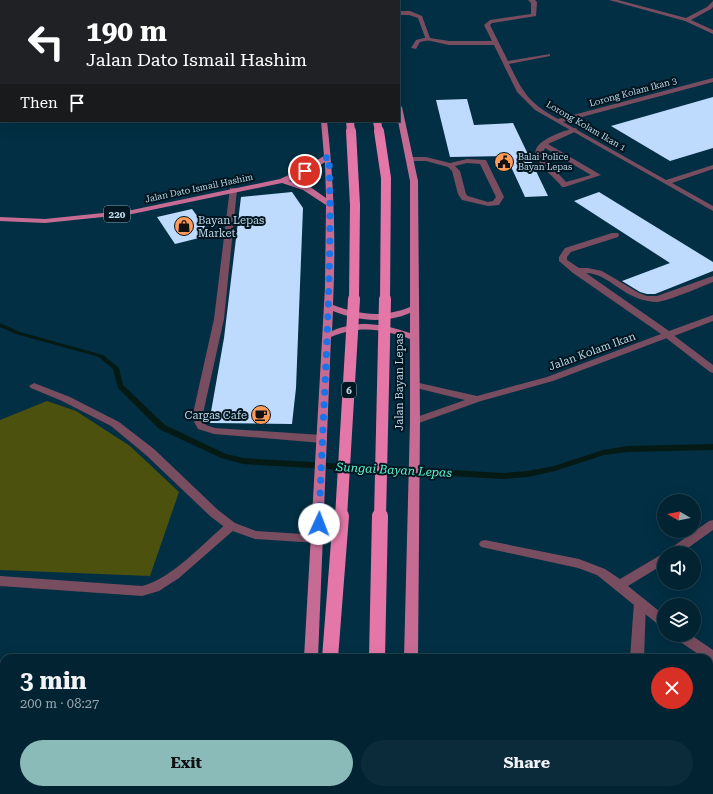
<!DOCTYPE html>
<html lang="en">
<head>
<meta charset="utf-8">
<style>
  body { margin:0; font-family:"Roboto Serif",serif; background:#0c2b3a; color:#f1f3f6; height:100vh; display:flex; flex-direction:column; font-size:15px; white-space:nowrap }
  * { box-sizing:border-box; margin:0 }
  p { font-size:13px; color:#96a4ac }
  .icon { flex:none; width:22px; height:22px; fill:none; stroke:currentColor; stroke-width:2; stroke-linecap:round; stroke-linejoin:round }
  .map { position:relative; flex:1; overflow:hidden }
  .details { position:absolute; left:0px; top:654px; width:713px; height:140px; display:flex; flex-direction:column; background:#022332; border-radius:12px 12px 0 0; box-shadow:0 4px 16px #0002,0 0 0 1px #23404d }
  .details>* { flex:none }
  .top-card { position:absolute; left:0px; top:0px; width:400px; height:122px; box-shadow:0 4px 16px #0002,0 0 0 1px #23404d; background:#202124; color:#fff; overflow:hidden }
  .needle { width:26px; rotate:279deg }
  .fabs { position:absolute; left:657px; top:494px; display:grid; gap:8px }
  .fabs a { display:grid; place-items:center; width:44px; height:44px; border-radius:50%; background:#022332; box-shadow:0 4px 16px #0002,0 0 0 1px #23404d; font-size:20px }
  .pin { position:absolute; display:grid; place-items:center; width:34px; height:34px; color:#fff; margin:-17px; border:2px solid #fff; border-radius:50%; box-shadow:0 1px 4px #0007 }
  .me { position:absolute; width:44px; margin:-22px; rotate:2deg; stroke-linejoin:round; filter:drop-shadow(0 0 3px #0008) }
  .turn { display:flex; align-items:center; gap:14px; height:84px; padding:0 20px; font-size:18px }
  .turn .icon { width:52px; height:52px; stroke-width:2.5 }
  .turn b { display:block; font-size:28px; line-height:34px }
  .then { display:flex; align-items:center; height:38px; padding:0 20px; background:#0003; gap:8px; font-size:15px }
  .round { display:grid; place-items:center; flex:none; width:42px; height:42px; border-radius:21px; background:#0c2b3a }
  .overview { display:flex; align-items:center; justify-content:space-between; height:68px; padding:0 20px }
  h1 { font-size:24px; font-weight:700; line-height:30px }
  .cta { display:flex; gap:8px; margin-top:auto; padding:8px 20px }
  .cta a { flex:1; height:46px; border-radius:24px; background:#8bbbb9; color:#111; font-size:16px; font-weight:700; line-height:46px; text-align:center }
  .cta a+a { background:#0c2b3a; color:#f1f3f6 }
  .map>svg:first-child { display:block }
  .green { fill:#4d510e }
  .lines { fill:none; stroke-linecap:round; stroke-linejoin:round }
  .stream { fill:#061a15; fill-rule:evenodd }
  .building { fill:#bedbfe }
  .lane { fill:#794d60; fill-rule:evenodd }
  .street { fill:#794d60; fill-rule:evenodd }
  .primary { fill:#c66c94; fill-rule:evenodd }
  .highway { fill:#e477a8; fill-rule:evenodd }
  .highway-bridge-far3 { stroke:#e477a8; stroke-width:8 }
  .highway-bridge-far2 { stroke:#e477a8; stroke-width:10 }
  .highway-bridge-far1 { stroke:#e477a8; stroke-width:12 }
  .highway-bridge { stroke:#e477a8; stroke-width:16 }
  .route { stroke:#1a73e8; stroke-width:7; stroke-dasharray:0 12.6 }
  .labels { text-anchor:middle; stroke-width:4; stroke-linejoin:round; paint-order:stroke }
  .far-street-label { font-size:9px; fill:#bcd7e6; stroke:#011621 }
  .far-poi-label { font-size:9px; fill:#bcd7e6; stroke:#011621; text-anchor:start }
  .shield { fill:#011621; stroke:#849dab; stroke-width:1 }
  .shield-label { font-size:10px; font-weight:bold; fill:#bcd7e6 }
  .poi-label { font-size:11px; fill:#bcd7e6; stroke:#011621; text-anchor:start }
  .street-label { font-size:11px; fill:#bcd7e6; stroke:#011621 }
  .water-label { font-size:12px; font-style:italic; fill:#5ff6cf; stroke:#011621 }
</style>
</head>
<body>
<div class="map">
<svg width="713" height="794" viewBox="0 0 713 794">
  <rect width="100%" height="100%" fill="#022f43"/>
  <path class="green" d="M47,401L76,411L130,446L179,492L150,576L0,570V420Z"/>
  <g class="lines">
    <path class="stream" d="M0,323L20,332L103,355L119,368L123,385L165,425L226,454L243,458L503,473L528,471L554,466L603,450L628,446L713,444V450L628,452L604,455L555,471L528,477L503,479L243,464L221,458L159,429L118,388L113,369L99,357L16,334L0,327Z"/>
  </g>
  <path class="building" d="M713,97V148L670,161L611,126Z
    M467,99L474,125L513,123L548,196L525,197L506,156L450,157L436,100Z
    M292,192L303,208L296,388L292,424L209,423L224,338L241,197Z
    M599,192L713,262V271L655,294H647L640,292L622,281L670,263L574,201Z
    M192,209L211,235L175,244L157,217Z"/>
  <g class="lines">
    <path class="lane" d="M39,0H45L46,1H40Z
      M0,34H1V38H0Z
      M428,37L430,38V40L420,42L416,49L411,48L416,40Z
      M575,128L577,129V131L548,144L601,175L565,187H562C555,178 543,169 537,159C527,142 563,131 575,128ZM545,148L591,175L566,182L544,158L543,152Z
      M407,157H426L450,163L467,159L486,160L504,197L499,205L488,206L462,200L458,194L452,171L448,167L426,161H407ZM467,163L480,164L496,197L493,201L488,202L468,196L466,194L460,171L455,166Z
      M230,188H236L237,190L224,319L202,418L206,425L215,428L322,435L326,436L327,439L326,442L322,443L214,434L198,429L192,418L214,319Z
      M669,333L672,334L713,365V373L710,372L666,338L664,336L666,334Z
      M231,522L235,523L237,526L235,529L179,578L159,591L142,596L0,586V576L142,586C170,580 205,542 227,523Z
      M640,597L644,599L646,602L644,658H630L634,602L636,599Z"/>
    <path class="street" d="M528,0H535L537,2L536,16L492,23L490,25L508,61L550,54V56L509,64C524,94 528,102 558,119L713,78V82L563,122L666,180L713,165V169L672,183L713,206V211L535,110L517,92L494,45H449L426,40L418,18L409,15H399V11H410L422,16L430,38L449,41H492L484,25L490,20L531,14V3Z
      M609,0H618L686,18L707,7L713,1V7L711,9L691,20L713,30V34L685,21Z
      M612,233H618L619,235L618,237L571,252L567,257V260L579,268H588L602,271L639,293L647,296H657L713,276V282C701,287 668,301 657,302C645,302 632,297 622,290C611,283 600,273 586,273L669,331L713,315V321L674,336L672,338H667L553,381L481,401L419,423H411L410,421L411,419L465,400L412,387L410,385L412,383L415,382L477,396L547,377L661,334L573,273L559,261V257L565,248Z
      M34,383L70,397L119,422L154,449L218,510L235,523L256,531L318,535L322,536L324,539L322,542L318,543L255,539L227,529L210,516L146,455L111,426L62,401L31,388L29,386Z
      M713,520V530L681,553H666L668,550L709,521Z
      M485,540L579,559L605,569L620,579L664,553V564L628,586L664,615V627L660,626L597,575L578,568L481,547L479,544L481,541Z
      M675,635H691L713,650V662L709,661V658H704L676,639Z"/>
    <path class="primary" d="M366,0H372L373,1H367Z
      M399,105L402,107L418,181L420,421L418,658H404L410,421V339C381,329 361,325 331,337L318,658H304L325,287L326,205L303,190L282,183L132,214L45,223L0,221V217L45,219L132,210L280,179L302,169L324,156L321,121H327C334,182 336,242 333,305C360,315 383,318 410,307V181L398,121ZM325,162L326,198L309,186L289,181L308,173ZM333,311C358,321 384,324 410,313V333C384,324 358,319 332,331Z
      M280,790H294L293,794H279Z
      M300,790H314V794H300Z
      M401,790H415V794H401Z"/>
    <path class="highway" d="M303,0H309V1H303Z
      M322,0H328V1H322Z
      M344,0H350V1H344Z
      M311,790H329V794H311Z
      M365,790H383V794H365Z"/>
    <path class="highway-bridge-far3" d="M350,121L351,132
      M377,121L379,132"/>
    <path class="highway-bridge-far2" d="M351,131L355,205L354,300
      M379,131L386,178L385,300"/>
    <path class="highway-bridge-far1" d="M341,517L354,299
      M380,517L385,299"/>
    <path class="highway-bridge" d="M330,658L341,516
      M377,658L380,516"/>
  </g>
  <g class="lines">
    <path class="route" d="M305,171L329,156C333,278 323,401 319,524"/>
  </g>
  <defs>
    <g id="civic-disc" transform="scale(1)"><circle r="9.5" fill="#fe9b59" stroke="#011621"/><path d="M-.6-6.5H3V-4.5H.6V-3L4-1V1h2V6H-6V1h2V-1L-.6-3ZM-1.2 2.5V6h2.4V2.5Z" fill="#111"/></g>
    <g id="shop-disc" transform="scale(1)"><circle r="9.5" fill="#fe9b59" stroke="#011621"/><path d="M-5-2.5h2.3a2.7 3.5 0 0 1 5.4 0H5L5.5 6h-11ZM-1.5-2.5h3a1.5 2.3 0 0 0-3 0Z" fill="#111"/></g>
    <g id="cafe-disc" transform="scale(1)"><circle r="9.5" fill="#fe9b59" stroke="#011621"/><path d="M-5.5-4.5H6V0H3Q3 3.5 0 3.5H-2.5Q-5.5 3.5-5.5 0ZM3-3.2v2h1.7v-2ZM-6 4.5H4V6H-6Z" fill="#111"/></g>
  </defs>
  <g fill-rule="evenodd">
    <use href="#civic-disc" x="504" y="162"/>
    <use href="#shop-disc" x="184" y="226"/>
    <use href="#cafe-disc" x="261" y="415"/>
  </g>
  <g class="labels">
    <g class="far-street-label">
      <text transform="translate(633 92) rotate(-15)" y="3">Lorong Kolam Ikan 3</text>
      <text transform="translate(586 126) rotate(30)" y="3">Lorong Kolam Ikan 1</text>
      <text transform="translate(199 188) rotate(-12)" y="3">Jalan Dato Ismail Hashim</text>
    </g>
    <g class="far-poi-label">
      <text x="518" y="160">Balai Police<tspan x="518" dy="10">Bayan Lepas</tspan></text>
    </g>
    <g class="shield">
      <rect x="104" y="206" width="26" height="16" rx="3"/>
      <rect x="342" y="382" width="14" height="16" rx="3"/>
    </g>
    <g class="shield-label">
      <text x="117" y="218">220</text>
      <text x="349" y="394">6</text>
    </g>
    <g class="poi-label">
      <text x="198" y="224">Bayan Lepas<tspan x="198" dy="13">Market</tspan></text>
      <text x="247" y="419" text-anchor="end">Cargas Cafe</text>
    </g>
    <g class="street-label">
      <text transform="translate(592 351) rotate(-20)" y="4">Jalan Kolam Ikan</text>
      <text transform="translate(399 382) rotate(-90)" y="4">Jalan Bayan Lepas</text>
    </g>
    <g class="water-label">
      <text transform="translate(394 470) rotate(3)" y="4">Sungai Bayan Lepas</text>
    </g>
  </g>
</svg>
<div class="fabs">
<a><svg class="needle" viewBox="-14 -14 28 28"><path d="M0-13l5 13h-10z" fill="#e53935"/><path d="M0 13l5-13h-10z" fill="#96a4ac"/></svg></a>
<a><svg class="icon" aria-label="sound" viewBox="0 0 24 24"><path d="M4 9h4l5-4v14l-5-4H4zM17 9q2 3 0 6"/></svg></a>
<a><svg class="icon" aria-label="layers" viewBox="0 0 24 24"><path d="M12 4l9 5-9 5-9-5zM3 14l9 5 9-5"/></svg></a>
</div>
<div class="pin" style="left:305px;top:171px;background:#d93025"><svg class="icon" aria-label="arrive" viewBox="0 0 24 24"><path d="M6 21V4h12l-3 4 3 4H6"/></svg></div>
<svg class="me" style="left:319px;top:524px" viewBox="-20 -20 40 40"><circle r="19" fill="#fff"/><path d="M0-13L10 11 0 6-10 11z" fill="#1a73e8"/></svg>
<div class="top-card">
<div class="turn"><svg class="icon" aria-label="left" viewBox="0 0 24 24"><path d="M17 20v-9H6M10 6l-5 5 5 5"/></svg><div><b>190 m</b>Jalan Dato Ismail Hashim</div></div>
<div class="then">Then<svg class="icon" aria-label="arrive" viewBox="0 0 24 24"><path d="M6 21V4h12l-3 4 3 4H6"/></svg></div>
</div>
<section class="details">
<div class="overview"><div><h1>3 min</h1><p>200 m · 08:27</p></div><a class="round" style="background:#d93025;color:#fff"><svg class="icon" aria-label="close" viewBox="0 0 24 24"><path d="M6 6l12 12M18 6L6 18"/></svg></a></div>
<div class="cta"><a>Exit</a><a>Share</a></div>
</section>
</div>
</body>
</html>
